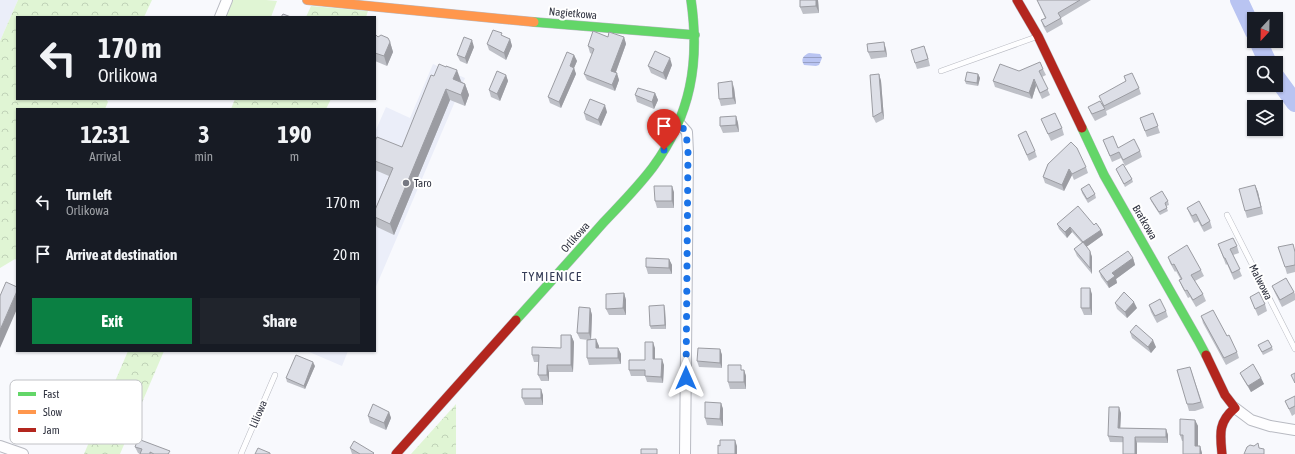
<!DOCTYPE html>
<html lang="en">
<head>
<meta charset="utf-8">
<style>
  body { margin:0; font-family:"Asap Condensed",sans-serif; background:#20242c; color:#f1f3f6; height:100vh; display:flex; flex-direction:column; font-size:15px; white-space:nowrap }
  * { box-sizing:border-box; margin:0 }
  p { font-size:13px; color:#9ea1a6 }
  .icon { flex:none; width:22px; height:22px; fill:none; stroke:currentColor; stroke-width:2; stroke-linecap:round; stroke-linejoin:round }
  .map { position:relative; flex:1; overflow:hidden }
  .details { position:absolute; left:16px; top:108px; width:360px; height:244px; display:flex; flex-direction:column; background:#171b24; border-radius:0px; box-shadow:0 1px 3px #0004 }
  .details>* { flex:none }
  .banner { position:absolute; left:16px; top:16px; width:360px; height:84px; border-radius:0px; box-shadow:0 1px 3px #0004; background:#171b24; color:#f1f3f6; overflow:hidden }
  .needle { width:26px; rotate:202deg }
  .tools { position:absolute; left:1247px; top:12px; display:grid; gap:8px }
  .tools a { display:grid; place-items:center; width:36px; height:36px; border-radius:0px; background:#171b24; box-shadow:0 1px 3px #0004; font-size:20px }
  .pin { position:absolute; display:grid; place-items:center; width:34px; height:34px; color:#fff; margin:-41px -17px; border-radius:50% 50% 50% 0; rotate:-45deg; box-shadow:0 0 4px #0007 }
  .pin .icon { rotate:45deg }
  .me { position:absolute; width:44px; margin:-22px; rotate:0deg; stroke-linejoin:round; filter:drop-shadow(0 0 3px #0008) }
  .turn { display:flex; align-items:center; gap:14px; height:84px; padding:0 16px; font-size:18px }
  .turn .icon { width:52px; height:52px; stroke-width:2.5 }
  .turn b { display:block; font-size:28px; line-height:34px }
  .eta { display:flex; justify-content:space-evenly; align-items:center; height:68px; text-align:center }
  .eta b { font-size:24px; font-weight:700; line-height:28px }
  .button { display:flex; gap:8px; margin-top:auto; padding:8px 16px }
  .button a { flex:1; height:46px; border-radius:0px; background:#0b8043; color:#fff; font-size:16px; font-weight:700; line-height:46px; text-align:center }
  .button a+a { background:#20242c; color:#f1f3f6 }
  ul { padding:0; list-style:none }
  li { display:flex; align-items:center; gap:12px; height:52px; padding:0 16px }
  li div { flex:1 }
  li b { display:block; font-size:15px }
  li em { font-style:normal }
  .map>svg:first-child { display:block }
  .built { fill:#ebeef9 }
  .grass { fill:#e0f5d4 }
  .forest { fill:url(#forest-crowns) }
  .water { fill:url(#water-rules) }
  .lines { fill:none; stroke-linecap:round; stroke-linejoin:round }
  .river { stroke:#b9c4f2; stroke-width:18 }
  .lane-casing { stroke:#b8bac2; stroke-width:6 }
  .street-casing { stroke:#b8bac2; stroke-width:12 }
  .fast-casing { stroke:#b8bac2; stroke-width:10 }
  .slow-casing { stroke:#b8bac2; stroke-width:10 }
  .jam-casing { stroke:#b8bac2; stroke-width:10 }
  .lane { stroke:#fefeff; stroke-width:5 }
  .street { stroke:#fefeff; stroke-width:10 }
  .fast { stroke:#63d668; stroke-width:9 }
  .slow { stroke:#ff974d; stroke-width:9 }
  .jam { stroke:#b3261e; stroke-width:9 }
  .wall { fill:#bec0c7 }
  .shaded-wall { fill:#9b9ca2 }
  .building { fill:#dddfe7; stroke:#9b9ca2 }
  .route { stroke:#1a73e8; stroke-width:7; stroke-dasharray:0 12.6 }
  .poi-dot { fill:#767882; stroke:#fff; stroke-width:1.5 }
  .labels { text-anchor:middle; stroke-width:4; stroke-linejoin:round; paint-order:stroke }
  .street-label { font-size:11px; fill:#303340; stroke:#fff }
  .poi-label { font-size:11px; fill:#303340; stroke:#fff; text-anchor:start }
  .quarter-label { font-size:13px; letter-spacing:1px; fill:#363d57; stroke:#fff }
  .key { fill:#fff; stroke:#c1c2c6; stroke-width:1 }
  .key-label { font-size:11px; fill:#303340 }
</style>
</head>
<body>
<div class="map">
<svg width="1295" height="454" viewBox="0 0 1295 454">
  <defs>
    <pattern id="forest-crowns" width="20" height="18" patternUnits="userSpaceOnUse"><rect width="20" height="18" fill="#e0f5d4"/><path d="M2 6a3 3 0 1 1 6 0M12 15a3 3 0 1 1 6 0" fill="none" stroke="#c0d2b7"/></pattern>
    <pattern id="water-rules" width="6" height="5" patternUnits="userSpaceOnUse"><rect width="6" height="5" fill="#b9c4f2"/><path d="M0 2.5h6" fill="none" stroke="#97a0c5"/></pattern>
  </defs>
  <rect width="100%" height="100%" fill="#f8f9fd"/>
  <path class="built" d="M0,0H18L0,41Z
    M433,64L465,78L375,289V132L386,107L410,118Z
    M307,351H348L342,366Z"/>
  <path class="grass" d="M233,0H266L277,1L271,17H226Z"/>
  <path class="forest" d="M18,0H152L144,17H17V99H106L108,102L105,109H17V260L15,259L0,268V41Z
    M311,6L368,11L366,17H306Z
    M235,99H331L326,109H231Z
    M128,351H164L120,454H84Z
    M456,404V454H411Z"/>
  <path class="water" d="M809,53L820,54L822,58L819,65L816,66L804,65C800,59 804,55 809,53Z"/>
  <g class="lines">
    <path class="river" d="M1239,0L1254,32
      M1258,41L1268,63
      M1276,77L1295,103"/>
    <g class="lane-casing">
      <path id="lane" d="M941,71L1036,37
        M1227,215L1295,349
        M241,454L275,375"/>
    </g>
    <g class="street-casing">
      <path id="street" d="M220,17L227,0
        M679,123L687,132L688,152L685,454
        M1235,408L1251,420L1270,426L1295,430
        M0,446L23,454"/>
    </g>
    <g class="fast-casing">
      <path id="fast" d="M534,22L695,35
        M1082,128L1104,175L1198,340L1206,355
        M516,320C545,288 574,256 603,223C620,205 638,187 653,167C691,115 700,62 691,0"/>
    </g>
    <g class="slow-casing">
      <path id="slow" d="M307,0L534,22"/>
    </g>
    <g class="jam-casing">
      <path id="jam" d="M1017,0L1038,36L1082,128
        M1206,355L1225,395L1235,408C1218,422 1220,434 1222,454
        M396,454L516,320"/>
    </g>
    <use href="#lane" class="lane"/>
    <use href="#street" class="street"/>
    <use href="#fast" class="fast"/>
    <use href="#slow" class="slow"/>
    <use href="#jam" class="jam"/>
  </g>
  <path class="wall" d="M800,0H818L819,13L803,14L800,7Z
    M1037,0H1091L1061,18L1063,24L1047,33L1043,26L1041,20L1045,18Z
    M503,36L510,39L512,46L506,60L489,50L487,44Z
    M375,37L390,42L393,52L387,66L375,61Z
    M608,37H624L626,44L616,72L619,80L615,91L587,80L584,74L592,54L590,53L588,46Z
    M474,47L467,64L460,61L457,55Z
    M886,49L887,57L871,59L868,52Z
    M927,53L930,66L917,69L915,63Z
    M574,55L577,61L574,68L576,74L561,108L550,103L548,97Z
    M672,65L666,80L651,73L648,66Z
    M1043,69L1046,75L1042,77L1050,95L1042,99L1036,86L1032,99L995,87L993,81L1019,71Z
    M879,74L881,81L884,119L876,123L873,117Z
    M978,74L980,78L978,86L966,84L965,81Z
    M506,75L508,81L500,101L491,97L489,90Z
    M434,76L461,81L465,84L469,95L465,106L450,100L394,235L377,227L375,223V210L389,176L375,170V141L402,147Z
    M1124,76L1139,88L1141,94L1106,111L1107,115L1095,121L1091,114L1088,107L1102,103L1126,81Z
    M734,88L736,104L721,106L719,99Z
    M655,93L658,100L654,109L637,102L635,95Z
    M607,112L601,126L586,120L584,113Z
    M1153,113L1160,133L1147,137L1140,118Z
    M736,116L738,123L739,132L723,133L720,126Z
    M1041,119L1062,128L1064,135L1051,141Z
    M1018,135L1035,151L1037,157L1029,161Z
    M1103,140L1118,148L1140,151L1142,157L1125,166L1121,158L1112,162Z
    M1048,164L1086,167L1088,173L1074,180L1072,175L1064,191L1045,183L1043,177Z
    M1116,169L1132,179L1133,182L1125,187Z
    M1255,185L1258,192L1263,214L1247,218L1245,211Z
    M1081,189L1095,194L1096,198L1088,203L1082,193Z
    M674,192V208H657L655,201Z
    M1150,198L1168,201L1169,205L1166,206L1168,211L1160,215L1151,201Z
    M1187,208L1210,221L1212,228L1204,232L1198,221L1194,223L1190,215Z
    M1057,224L1094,225L1101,230L1103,235L1086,247L1090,251L1092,257V274L1077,256L1074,249L1082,243L1072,232L1067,238L1059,229Z
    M1218,244L1237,246L1239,253L1233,255L1242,276L1234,280L1227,264L1226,265Z
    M1295,249V272L1287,274L1285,267Z
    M1168,257L1201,270L1204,276L1195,281L1203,294L1206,301L1196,307L1190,297L1188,298L1182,287L1179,280H1181L1176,271L1175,272L1170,263Z
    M1133,258L1135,265L1116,279L1117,283L1109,288L1101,277L1099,271Z
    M669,259L672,265V274H648L646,267Z
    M1272,286L1294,292L1295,294V300L1282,307L1275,293Z
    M624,293L626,300V315H609L606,309Z
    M1092,294V315H1084L1081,308Z
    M1250,297L1265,304L1267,311L1258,316Z
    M1115,303L1137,308L1127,318L1117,309Z
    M1149,305L1166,311L1168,317L1157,323L1151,312Z
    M590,308L592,315L591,340L599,346V348H618L621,354V364L589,365L587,358L588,340L580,339L577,333Z
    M665,309L666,329H651L650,326Z
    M1201,316L1227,336L1237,352L1239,358L1226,365L1203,323Z
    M1130,332L1156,347L1151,353L1132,338Z
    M571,335L574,342L573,372H549V381H541L538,375L539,362H534L532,355L561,348Z
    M1258,345L1272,347L1273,350L1263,355Z
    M655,348V359L664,365L663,383L647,382L645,376H631L629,370L645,360Z
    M720,349L722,355V368L699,367L697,361Z
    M315,366L305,389L287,382L286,378Z
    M1190,367L1204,408L1195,411H1189L1187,404Z
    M743,370H744L746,376V389H730L728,382Z
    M1240,373L1261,378L1264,384L1251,392L1243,379Z
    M543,395V405H525L522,398Z
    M1295,396V414L1292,416L1285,401Z
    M721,403L723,409V426L707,425L705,418Z
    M389,412L391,418L386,430L370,423L368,416Z
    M1121,413L1120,428L1166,429L1168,435V443L1110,442L1108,436Z
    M1195,420L1198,426V446H1200L1202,454H1183V441H1182L1180,435Z
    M135,447L171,454H140L138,453Z
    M350,448L374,453V454H352Z"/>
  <path class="shaded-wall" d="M816,0H818L819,13L816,6Z
    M624,37L626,44L614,77L611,71Z
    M510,39L512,46L506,60L504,53Z
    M472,40L474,47L467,64L465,58Z
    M390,42L393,52L387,66L384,56Z
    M884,42L886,49L887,57L885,51Z
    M574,55L577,61L574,68L576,74L561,108L559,102L570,66Z
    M670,58L672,65L666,80L663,73Z
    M457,70L461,81L457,90L453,79Z
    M617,73L619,80L615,91L612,85Z
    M879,74L881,81L884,119L882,112Z
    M978,74L980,78L978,86L977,83Z
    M506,75L508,81L500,101L497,94Z
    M1034,79L1036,86L1032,99L1029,93Z
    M732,81L734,88L736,104L733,98Z
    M465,84L469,95L465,106L461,95Z
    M446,89L450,100L394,235L390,224Z
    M655,93L658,100L654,109L652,102Z
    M605,105L607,112L601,126L598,120Z
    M736,116L738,123L739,132L736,125Z
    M1069,169L1072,175L1064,191L1062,185Z
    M1255,185L1258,192L1263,214L1261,207Z
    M672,186L674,192V208L672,201Z
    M1070,227L1072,232L1067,238L1065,232Z
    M1101,230L1103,235L1085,248L1083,242Z
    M1090,251L1092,257V274L1090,268Z
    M1133,258L1135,265L1116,279L1117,283L1109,288L1107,282L1112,273Z
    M669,259L672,265V274L669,268Z
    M1090,288L1092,294V315L1090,308Z
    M17,291V309L0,348V330Z
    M624,293L626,300V315L623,308Z
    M1134,302L1137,308L1127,318L1125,312Z
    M664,305L665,309L666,329L665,325Z
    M590,308L592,315L591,340L589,333Z
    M571,335L574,342L573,372L571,365Z
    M596,339L599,346V354L596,348Z
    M1153,340L1156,347L1151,353L1148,347Z
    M653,342L655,348V364L653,359Z
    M618,348L621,354V364L618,358Z
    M720,349L722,355V368L720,363Z
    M662,359L664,365L663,383L661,377Z
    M313,362L315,366L305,389L304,386Z
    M547,365L549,372V381L547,375Z
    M744,370L746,376V389L744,382Z
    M1261,378L1264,384L1251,392L1248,386Z
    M541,389L543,395V405L541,398Z
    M721,403L723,409V426L720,419Z
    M1119,407L1121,413L1120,434L1118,428Z
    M389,412L391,418L386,430L384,423Z
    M1195,420L1198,426V453L1195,446Z
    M1166,429L1168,435V443L1166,437Z
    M1135,437L1137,443V454H1135Z
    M735,440L737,446V454H735Z
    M1200,446L1202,453V454H1200Z"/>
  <path class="building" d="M800,0H816V6L800,7Z
    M1037,0H1080L1058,13L1061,18L1045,27L1041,20L1046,18Z
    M283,14L291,17H281Z
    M493,30L502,33L501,35L510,39L504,53L487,44Z
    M593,31L608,37L609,32L624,37L611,71L617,73L612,85L584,74L594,49L588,46Z
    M376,35L378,37L381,35L388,38L390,42L384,56L375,53V37Z
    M464,37L472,40L465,58L457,55Z
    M884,42L885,51L868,52L867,44Z
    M924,46L928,59L915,63L911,50Z
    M655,51L670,58L663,73L648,66Z
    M567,52L574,55L570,66L574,68L559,102L548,97Z
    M1040,62L1043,69L1039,71L1048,89L1040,93L1034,79L1029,93L993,81L1000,64L1019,71Z
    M439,64L446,67V66L457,70L453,79L465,84L461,95L446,89L390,224L375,217V210L393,168L375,161V141L377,137L402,147L431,75L434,76Z
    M497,71L506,75L497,94L489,90Z
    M967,72L978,74L977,83L965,81Z
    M1132,73L1139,88L1104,106L1099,96L1126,81L1124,76Z
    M879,74L882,112L873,117L870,75Z
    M732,81L733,98L719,99L718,83Z
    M638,88L655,93L652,102L635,95Z
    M590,99L605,105L598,120L584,113Z
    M1100,101L1105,109L1092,114L1088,107Z
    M1055,113L1062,128L1048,134L1041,119Z
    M1153,113L1158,126L1145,131L1140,118Z
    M736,116V125L720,126V117Z
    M1026,131L1035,151L1027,155L1018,135Z
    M1113,136L1118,148L1134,139L1140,151L1123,160L1119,152L1110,156L1103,140Z
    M1071,142L1077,148L1086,167L1072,174L1069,169L1062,185L1043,177L1048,164Z
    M1123,164L1132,179L1124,184L1116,169Z
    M1089,184L1095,194L1087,199L1081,189Z
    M1255,185L1261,207L1245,211L1239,189Z
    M654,186H672V201H655Z
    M1162,191L1168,201L1165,203L1167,208L1159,212L1150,198Z
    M1199,201L1210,221L1202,226L1196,214L1192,216L1187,208Z
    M1078,206L1094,225L1096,223L1101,230L1083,242L1070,227L1065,232L1057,224Z
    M1233,238L1237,246L1230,249L1240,269L1232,273L1225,258H1224L1218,244Z
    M1083,242L1090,251V268L1074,249Z
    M1293,244L1295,252V265L1285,267L1278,247Z
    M1187,245L1201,270L1191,275L1203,294L1193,300L1187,290L1185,291L1179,280L1182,279L1174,264L1172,265L1168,257Z
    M1128,251L1133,258L1112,273L1115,276L1107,282L1099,271Z
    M646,258L669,259V268L646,267Z
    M1286,278L1294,292L1280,300L1272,286Z
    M6,282L17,287V291L0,330V296Z
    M1081,288H1090V308H1081Z
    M1124,292L1134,302L1125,312L1115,303Z
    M1259,292L1265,304L1255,309L1250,297Z
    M624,293L623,308L606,309V294Z
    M1160,299L1166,311L1155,316L1149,305Z
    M664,305L665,325L650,326L649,306Z
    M579,307L590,308L589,333H577Z
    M1213,310L1227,336L1229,335L1237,352L1224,358L1201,316Z
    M1136,325L1153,340L1148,347L1130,332Z
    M561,335H571V365H547V375H538L539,355H532V347L561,348Z
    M596,339V348H618V358H587V340Z
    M1268,340L1272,347L1262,352L1258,345Z
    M645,342H653V359H662L661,377L645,376V370H629V360H645Z
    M698,348L720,349V363L697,361Z
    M296,355L313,362L304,386L286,378Z
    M1253,364L1261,378L1248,386L1240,373Z
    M728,365H741V370H744V382H728Z
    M1190,367L1201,402L1193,404H1187L1177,370Z
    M1295,373V383L1291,375Z
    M522,389H541V398H522Z
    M1295,396V406L1289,409L1285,401Z
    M705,402L721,403L720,419L705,418Z
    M373,404L389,412L384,423L368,416Z
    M1109,407H1119L1118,428L1166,429V437H1135V454H1123V437L1108,436Z
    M1180,419L1195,420V446H1200V454H1183V435H1180Z
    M138,439L170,451L168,454H154L150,452V454H140L142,449L135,447Z
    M720,440H735V454H718V445L720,446Z
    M354,441L374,453L373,454H360L350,448Z
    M1258,443L1259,448L1264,449V454H1244L1247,447L1250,445L1254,446Z
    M258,448L270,453V454H255Z
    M641,449H657V454H641Z"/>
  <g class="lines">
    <path class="route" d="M664,150L679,123L686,132L688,152L686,378"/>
  </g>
  <circle class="poi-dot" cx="406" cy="183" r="4"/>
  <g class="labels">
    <g class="street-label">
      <text transform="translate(573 13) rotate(5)" y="4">Nagietkowa</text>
      <text transform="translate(1145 222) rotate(60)" y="4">Bratkowa</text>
      <text transform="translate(575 237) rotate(-48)" y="4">Orlikowa</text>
      <text transform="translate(1261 282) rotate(63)" y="4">Malwowa</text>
      <text transform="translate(258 414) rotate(-67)" y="4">Liliowa</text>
    </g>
    <g class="poi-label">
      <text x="414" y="187">Taro</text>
    </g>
    <g class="quarter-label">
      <text x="552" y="281">TYMIENICE</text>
    </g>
  </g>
  <rect x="10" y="380" width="132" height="64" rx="6" class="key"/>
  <rect x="18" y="392" width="18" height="4" fill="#63d668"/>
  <rect x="18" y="410" width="18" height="4" fill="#ff974d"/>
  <rect x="18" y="428" width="18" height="4" fill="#b3261e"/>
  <g class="key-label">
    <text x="43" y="398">Fast</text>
    <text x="43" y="416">Slow</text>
    <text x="43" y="434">Jam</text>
  </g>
</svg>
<div class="tools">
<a><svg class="needle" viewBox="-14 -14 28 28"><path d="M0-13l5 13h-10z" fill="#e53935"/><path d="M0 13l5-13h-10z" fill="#9ea1a6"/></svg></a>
<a><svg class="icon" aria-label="search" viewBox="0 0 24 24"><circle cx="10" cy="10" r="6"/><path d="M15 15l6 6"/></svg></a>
<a><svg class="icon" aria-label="layers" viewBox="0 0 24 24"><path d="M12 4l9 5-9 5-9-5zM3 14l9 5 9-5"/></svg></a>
</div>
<div class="pin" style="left:664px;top:150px;background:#d93025"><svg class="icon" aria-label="arrive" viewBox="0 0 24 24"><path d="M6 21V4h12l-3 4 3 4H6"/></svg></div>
<svg class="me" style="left:686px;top:378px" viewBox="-20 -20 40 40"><path d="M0-17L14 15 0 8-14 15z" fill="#1a73e8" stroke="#fff" stroke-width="4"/></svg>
<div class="banner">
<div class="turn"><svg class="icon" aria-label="left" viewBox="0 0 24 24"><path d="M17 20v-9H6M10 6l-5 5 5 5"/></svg><div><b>170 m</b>Orlikowa</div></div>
</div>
<section class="details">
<div class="eta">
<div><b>12:31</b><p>Arrival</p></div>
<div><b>3</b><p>min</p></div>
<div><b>190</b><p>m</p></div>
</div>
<ul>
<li><svg class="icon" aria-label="left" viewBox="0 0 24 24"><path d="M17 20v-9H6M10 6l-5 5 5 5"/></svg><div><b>Turn left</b><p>Orlikowa</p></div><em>170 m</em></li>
<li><svg class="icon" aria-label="arrive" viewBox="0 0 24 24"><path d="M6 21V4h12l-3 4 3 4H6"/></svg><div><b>Arrive at destination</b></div><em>20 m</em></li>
</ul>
<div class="button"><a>Exit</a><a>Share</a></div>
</section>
</div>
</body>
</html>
